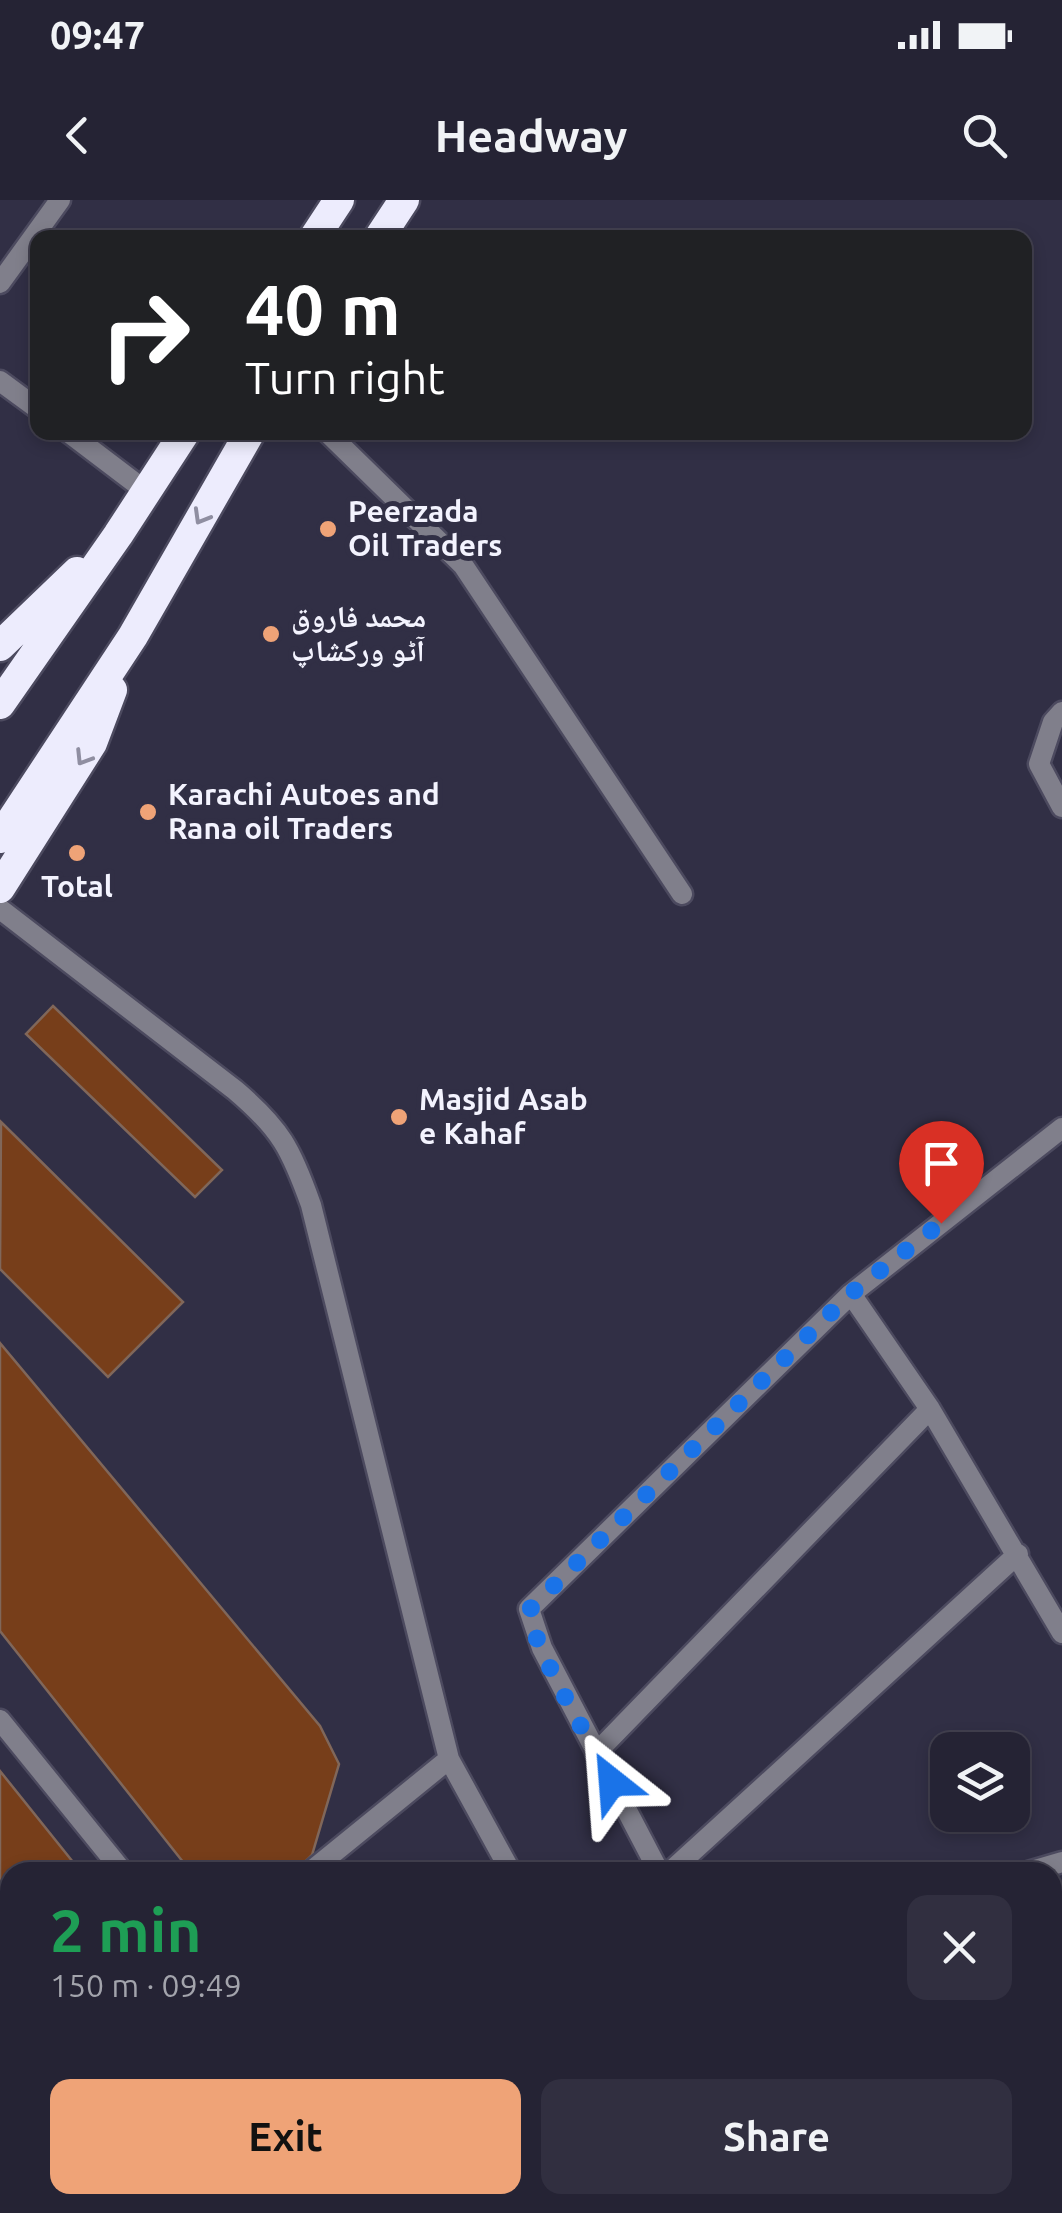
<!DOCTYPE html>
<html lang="en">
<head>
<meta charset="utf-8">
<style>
  body { margin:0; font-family:Ubuntu,"Noto Naskh Arabic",sans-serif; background:#312f40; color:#f1f3f6; height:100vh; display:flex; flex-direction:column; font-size:38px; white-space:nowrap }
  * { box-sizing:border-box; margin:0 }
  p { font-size:32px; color:#a3a4ac }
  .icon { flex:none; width:55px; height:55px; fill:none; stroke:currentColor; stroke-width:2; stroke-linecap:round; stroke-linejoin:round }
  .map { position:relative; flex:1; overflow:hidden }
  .sheet { position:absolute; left:0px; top:1662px; width:1062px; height:352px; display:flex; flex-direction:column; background:#252334; border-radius:30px 30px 0 0; box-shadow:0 5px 15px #0003,0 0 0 2px #42404f }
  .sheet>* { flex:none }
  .guide { position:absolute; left:30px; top:30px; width:1002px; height:210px; border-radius:20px; box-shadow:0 5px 15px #0003,0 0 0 2px #42404f; background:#202124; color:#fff; overflow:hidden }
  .controls { position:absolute; left:930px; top:1532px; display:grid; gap:20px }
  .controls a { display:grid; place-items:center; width:100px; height:100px; border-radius:20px; background:#252334; box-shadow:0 5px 15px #0003,0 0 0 2px #42404f; font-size:50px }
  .pin { position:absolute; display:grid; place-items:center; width:85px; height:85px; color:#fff; margin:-102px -42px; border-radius:50% 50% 50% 0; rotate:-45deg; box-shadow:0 0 10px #0007 }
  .pin .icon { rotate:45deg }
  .me { position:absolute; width:110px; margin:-55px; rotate:332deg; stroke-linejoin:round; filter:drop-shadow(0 0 8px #0008) }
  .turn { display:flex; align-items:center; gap:35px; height:210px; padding:0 50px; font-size:45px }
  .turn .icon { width:130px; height:130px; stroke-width:2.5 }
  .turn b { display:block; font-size:70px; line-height:85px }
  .round { display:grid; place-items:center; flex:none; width:105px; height:105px; border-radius:20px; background:#312f40 }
  .overview { display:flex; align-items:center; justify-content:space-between; height:170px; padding:0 50px }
  h1 { font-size:60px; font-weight:700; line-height:75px; color:#1e9e55 }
  .action { display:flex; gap:20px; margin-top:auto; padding:20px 50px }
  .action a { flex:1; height:115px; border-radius:20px; background:#efa377; color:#111; font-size:40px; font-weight:700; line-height:115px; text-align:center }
  .action a+a { background:#312f40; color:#f1f3f6 }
  .status { display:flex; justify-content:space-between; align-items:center; height:70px; padding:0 50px; background:#252334; direction:ltr }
  .status svg { height:28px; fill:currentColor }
  header { display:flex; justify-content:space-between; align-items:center; height:130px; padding:0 50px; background:#252334; font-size:45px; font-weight:700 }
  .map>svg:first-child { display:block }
  .building { fill:#773e1a; stroke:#80675a; stroke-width:2.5 }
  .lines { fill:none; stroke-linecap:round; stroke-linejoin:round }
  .street-casing { stroke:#4c4a5f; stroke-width:25 }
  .highway-casing { stroke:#4c4a5f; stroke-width:35 }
  .street { stroke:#807f8b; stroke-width:20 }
  .highway { stroke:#edecfd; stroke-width:30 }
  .oneway { stroke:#8f8ea1 }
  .route { stroke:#1a73e8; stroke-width:18; stroke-dasharray:0 32.4 }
  .poi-dot { fill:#efa377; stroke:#312f45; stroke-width:4 }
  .labels { text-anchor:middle; stroke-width:10; stroke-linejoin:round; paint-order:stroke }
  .poi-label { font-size:30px; font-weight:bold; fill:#f3f3fe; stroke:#312f45; text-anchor:start }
</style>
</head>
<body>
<div class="status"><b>09:47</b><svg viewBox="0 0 49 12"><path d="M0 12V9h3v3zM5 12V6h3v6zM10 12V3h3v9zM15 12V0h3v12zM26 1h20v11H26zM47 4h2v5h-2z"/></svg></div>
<header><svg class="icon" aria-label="back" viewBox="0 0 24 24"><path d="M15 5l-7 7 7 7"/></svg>Headway<svg class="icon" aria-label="search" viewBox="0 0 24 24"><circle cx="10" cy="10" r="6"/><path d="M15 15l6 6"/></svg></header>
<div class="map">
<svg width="1062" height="2013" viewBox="0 0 1062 2013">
  <rect width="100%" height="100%" fill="#312f45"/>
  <path class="building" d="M53,806L222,970L195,997L26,834Z
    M1,922L183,1102L108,1177L0,1069Z
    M0,1143L320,1526L339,1564L312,1655L295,1672H191L0,1431Z
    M0,1571L81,1672H10V1894L0,1882Z"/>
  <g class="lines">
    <g class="street-casing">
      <path id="street" d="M0,83L60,0
        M0,181L38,209
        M68,232L147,292
        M327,232L463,365L682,694
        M1062,512L1053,522L1039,564L1062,607
        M0,709L235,890C281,929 291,949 311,1005L449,1559L511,1672
        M851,1094L1062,928
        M0,1520L123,1672
        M596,1553L930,1209
        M310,1672L449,1559
        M659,1672L542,1448L529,1409L851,1094L930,1209L1062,1433
        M670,1672L1018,1354
        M1028,1672L1062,1662
        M1052,1760L1062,1757
        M0,1907L10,1905
        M142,2005L148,2013
        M530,2005V2013
        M690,2005L694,2013
        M340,2013V2005
        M571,2013L620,2006"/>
    </g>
    <g class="highway-casing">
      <path id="highway" d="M314,38L339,0
        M379,38L404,0
        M0,446L77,372
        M0,504L118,335L185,232
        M0,638L133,436L250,232
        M0,688L92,543L112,490"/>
    </g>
    <use href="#street" class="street"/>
    <use href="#highway" class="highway"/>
  </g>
  <defs><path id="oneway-chevron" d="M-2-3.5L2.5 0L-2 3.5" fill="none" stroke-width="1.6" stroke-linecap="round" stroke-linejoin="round" transform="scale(2.5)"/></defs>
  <g class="oneway">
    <use href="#oneway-chevron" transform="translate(201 317) rotate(120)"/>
    <use href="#oneway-chevron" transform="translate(83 558) rotate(122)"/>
  </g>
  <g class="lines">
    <path class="route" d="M612,1582C594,1548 530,1442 529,1410L850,1094L941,1023"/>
  </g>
  <g class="poi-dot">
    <circle cx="328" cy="329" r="10"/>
    <circle cx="271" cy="434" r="10"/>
    <circle cx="148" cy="612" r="10"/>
    <circle cx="77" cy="653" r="10"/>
    <circle cx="399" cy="917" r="10"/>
  </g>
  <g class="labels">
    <g class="poi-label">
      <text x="348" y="322">Peerzada<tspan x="348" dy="34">Oil Traders</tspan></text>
      <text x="291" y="427">محمد فاروق<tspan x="291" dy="34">آٹو ورکشاپ</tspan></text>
      <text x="168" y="605">Karachi Autoes and<tspan x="168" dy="34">Rana oil Traders</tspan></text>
      <text x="77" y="697" text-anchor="middle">Total</text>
      <text x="419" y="910">Masjid Asab<tspan x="419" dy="34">e Kahaf</tspan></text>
    </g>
  </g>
</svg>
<div class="controls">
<a><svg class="icon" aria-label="layers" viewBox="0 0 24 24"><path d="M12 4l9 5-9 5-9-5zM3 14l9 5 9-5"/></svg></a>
</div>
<div class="pin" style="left:941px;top:1023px;background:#d93025"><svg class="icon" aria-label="arrive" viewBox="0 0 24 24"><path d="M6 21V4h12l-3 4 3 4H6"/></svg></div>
<svg class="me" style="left:612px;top:1582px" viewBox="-20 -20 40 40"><path d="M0-17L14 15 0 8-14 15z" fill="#1a73e8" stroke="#fff" stroke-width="4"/></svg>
<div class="guide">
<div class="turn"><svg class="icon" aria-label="right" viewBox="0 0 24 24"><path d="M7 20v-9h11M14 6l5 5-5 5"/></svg><div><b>40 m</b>Turn right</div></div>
</div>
<section class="sheet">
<div class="overview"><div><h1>2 min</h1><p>150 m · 09:49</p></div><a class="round"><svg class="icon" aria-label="close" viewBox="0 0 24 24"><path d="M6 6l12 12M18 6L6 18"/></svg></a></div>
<div class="action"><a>Exit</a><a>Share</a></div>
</section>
</div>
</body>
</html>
